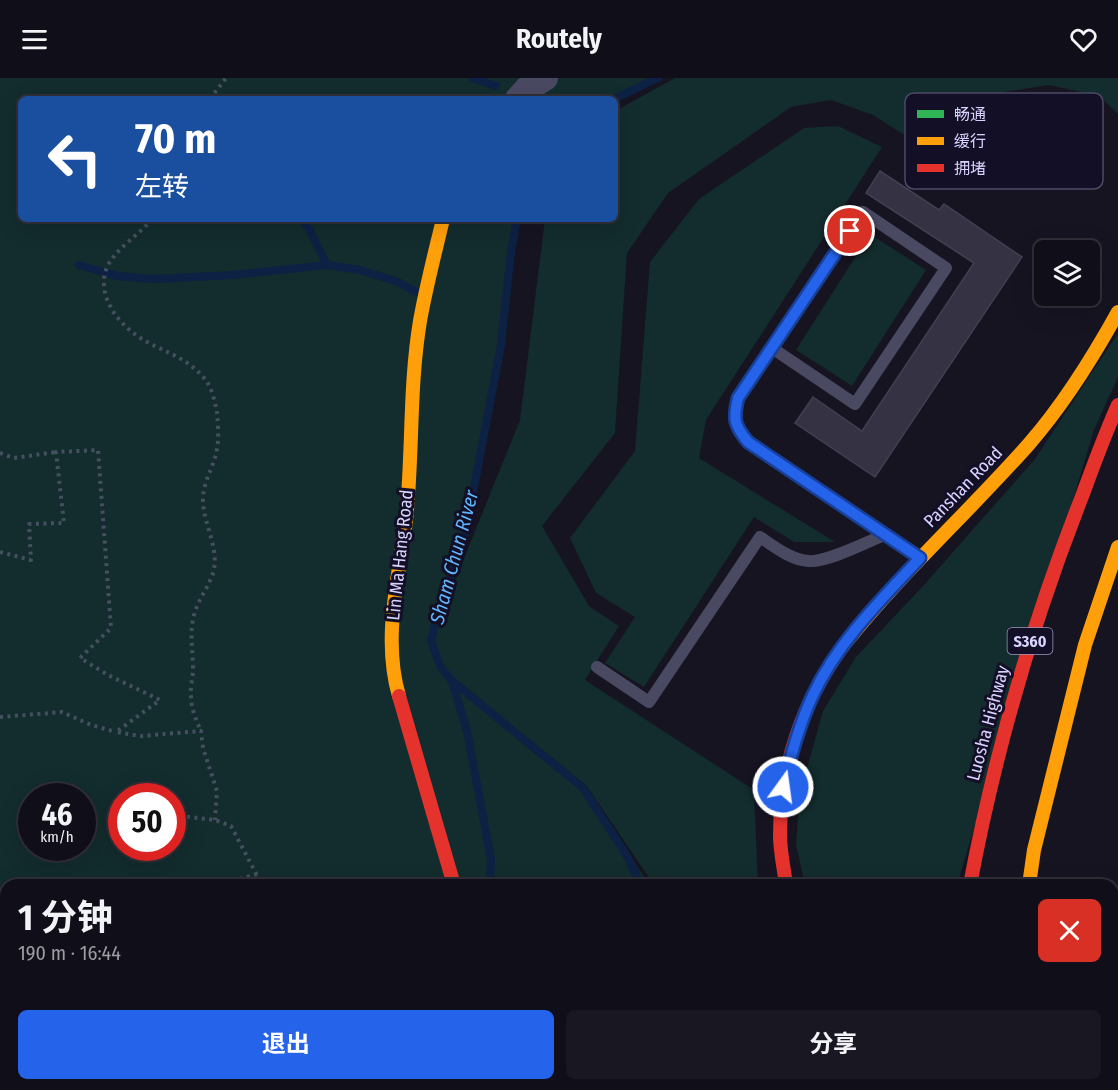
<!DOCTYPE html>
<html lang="zh">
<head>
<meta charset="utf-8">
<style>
  body { margin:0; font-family:"Fira Sans Condensed","Noto Sans SC",sans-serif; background:#191822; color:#f1f3f6; height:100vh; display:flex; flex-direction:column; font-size:22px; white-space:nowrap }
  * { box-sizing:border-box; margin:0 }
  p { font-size:20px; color:#9c9ca2 }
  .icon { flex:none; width:33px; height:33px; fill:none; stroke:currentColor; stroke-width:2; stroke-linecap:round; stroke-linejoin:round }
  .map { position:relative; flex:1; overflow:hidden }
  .drawer { position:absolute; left:0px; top:801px; width:1119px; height:212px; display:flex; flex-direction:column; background:#100f19; border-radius:18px 18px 0 0; box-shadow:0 6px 24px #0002,0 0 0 2px #302f38 }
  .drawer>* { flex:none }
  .hud { position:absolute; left:18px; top:18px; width:600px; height:126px; border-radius:9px; box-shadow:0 6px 24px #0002,0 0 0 2px #302f38; background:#1a4fa0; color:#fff; overflow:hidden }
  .fabs { position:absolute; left:1034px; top:162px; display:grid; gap:12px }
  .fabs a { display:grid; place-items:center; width:66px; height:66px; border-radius:9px; background:#100f19; box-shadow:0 6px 24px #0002,0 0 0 2px #302f38; font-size:30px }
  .speed { position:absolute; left:18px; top:705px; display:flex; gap:12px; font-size:30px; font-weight:700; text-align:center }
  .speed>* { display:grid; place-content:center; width:78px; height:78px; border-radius:50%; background:#100f19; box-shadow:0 6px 24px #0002,0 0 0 2px #302f38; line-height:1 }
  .speed small { font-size:15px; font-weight:400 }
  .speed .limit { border:9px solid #d22; background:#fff; color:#111 }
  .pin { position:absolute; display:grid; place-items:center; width:51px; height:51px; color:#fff; margin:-26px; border:3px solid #fff; border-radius:50%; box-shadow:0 2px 6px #0007 }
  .me { position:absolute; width:66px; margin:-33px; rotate:14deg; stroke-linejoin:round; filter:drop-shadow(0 0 4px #0008) }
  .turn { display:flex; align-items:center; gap:21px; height:126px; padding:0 18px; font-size:27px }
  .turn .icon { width:78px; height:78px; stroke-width:2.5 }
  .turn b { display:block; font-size:42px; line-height:51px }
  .round { display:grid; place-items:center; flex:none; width:63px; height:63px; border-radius:9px; background:#191822 }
  .headline { display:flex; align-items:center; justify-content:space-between; height:102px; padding:0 18px }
  h1 { font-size:36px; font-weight:700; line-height:45px }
  .action { display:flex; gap:12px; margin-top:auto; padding:12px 18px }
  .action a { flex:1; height:69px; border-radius:9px; background:#2563eb; color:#fff; font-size:24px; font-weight:700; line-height:69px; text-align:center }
  .action a+a { background:#191822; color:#f1f3f6 }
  header { display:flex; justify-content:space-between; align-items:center; height:78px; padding:0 18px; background:#100f19; font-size:27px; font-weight:700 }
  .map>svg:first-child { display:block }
  .green { fill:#132c2d; fill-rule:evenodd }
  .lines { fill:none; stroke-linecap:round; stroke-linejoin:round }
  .stream { stroke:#0d2144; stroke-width:8 }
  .building { fill:#343243; stroke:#433f54; stroke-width:1.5 }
  .path { stroke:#44505f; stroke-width:4; stroke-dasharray:3 4.5; stroke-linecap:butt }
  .lane { stroke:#4a4962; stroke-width:12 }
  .street { stroke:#4a4962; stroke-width:26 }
  .fast { stroke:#30b455; stroke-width:14 }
  .slow { stroke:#ff9f0a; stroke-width:14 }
  .jam { stroke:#e5322d; stroke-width:14 }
  .route-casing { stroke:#184099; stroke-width:15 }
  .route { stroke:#2563eb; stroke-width:10 }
  .labels { text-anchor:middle; stroke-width:6; stroke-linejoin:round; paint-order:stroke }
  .shield { fill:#130f26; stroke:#9e99be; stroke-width:1.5 }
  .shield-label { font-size:16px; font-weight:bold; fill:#d9d4ff }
  .street-label { font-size:18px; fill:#d9d4ff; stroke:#130f26 }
  .water-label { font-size:20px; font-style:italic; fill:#62b6ff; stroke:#130f26 }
  .key { fill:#130f26; stroke:#4e4a67; stroke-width:1.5 }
  .key-label { font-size:16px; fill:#d9d4ff }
</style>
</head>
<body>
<header><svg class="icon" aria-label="menu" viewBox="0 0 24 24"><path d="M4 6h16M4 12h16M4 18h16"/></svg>Routely<svg class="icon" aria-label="heart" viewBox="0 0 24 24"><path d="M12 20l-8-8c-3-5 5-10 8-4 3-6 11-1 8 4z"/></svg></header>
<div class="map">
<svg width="1118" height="1012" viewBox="0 0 1118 1012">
  <rect width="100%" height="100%" fill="#161421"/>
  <path class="green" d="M0,0H662L615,25V21H21V141H517L499,274L468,448L433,557L520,342L545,141H615V33L675,0H1118V36L1099,18L1049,7L986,17L955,41L923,69L873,37L831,22L791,29L668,115L627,175L615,355L542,448L589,528L619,548L585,602L754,712L758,807H654L586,707L474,620L583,710L650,807H6V1006H730V1012H0ZM32,718H82V770H32ZM122,718H172V770H122Z
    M838,48L882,69L706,342L699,380L835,464H794L754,439L644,609L605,585L635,539L596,515L570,460L635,373L650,184L699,121L804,50Z
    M870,156L926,192L852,308L796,272Z
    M1118,255V299L1094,352L957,807H805L796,766L800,715L823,633L856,579L924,507L1035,381Z
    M732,1007H822L824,1012H732Z
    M862,1007H939V1012H864Z"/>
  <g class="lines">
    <path class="stream" d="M473,0L496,8
      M614,21L658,0
      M301,141L309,151L327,187
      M517,141L511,174L501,267L465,457L436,541L431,563L440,588L451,602L583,710L627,778L641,807
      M79,187L117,198L154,201L234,197L327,187L360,192L396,203L416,214
      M452,603L467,653L491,781L490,807
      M0,848L6,852
      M146,1006L154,1012
      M502,1006L507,1012
      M730,1006V1012"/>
  </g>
  <path class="building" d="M880,93L939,132L944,126L1022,179L875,399L795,345L813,319L862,353L974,185L866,115Z"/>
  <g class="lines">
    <path class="path" d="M210,21L226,0
      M152,141C139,157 118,169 108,187C95,214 115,242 136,257C160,274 184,276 205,301C212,310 215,324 217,335C218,346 219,360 217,371C214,389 202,405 203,424C204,447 220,472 213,495C208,510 198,522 194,537C189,556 193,572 193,591C193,600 190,609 191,618C191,630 196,642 201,653
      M0,375L14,380L56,374
      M0,474L31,482L29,446L64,445L56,374L98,372L111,550L80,580L108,597L160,622L116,654L141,658L201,653L203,670L217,713L215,742
      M0,639L62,634L91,647L116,654
      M172,737L215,742L231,748L262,807
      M218,807L257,796
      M0,819L6,823
      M0,1010L6,986
      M319,1012L320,1006"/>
    <path class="lane" d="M772,270L855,326L946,190L863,134L738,320C733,341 734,347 748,364L919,479
      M597,589L649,624L760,459C775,469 791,482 809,483C826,485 867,464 884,457"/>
    <path class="street" d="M518,21L527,11L545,0
      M1113,882H1118
      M426,1012L428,1006"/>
    <path class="fast" d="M1009,1012L1010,1006"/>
    <path class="slow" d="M843,568C900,496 968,435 1029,366C1064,326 1092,281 1118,234
      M399,618C382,560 399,500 406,442C413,376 409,309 420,243C426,209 435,175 443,141
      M1029,807L1034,772L1085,567L1118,469"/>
    <path class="jam" d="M399,618L454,807
      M786,807C784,790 780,774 780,757C780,689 803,622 843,568
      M970,807C995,674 1032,546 1081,421C1093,389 1104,358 1118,327
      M850,1006L852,1012
      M952,1006V1012"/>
  </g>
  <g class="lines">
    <g class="route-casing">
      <path id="route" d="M783,709C791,678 799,647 813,617C838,564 881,522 920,480L748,364C734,347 733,341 738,320L850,153"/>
    </g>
    <use href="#route" class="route"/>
  </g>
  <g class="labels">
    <rect class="shield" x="1007.5" y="550" width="45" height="26" rx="4.5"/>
    <g class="shield-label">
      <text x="1030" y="569">S360</text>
    </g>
    <g class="street-label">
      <text transform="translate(963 409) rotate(-46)" y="6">Panshan Road</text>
      <text transform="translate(400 477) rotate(-84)" y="6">Lin Ma Hang Road</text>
      <text transform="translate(988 645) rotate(-75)" y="6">Luosha Highway</text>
    </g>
    <g class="water-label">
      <text transform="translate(454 479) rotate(-75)" y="7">Sham Chun River</text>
    </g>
  </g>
  <rect x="905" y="15" width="198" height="96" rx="9" class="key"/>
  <rect x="917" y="32" width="27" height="8" fill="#30b455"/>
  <rect x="917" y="59" width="27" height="8" fill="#ff9f0a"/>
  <rect x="917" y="86" width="27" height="8" fill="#e5322d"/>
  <g class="key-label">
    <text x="954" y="42">畅通</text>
    <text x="954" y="69">缓行</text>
    <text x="954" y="96">拥堵</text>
  </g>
</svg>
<div class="fabs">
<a><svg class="icon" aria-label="layers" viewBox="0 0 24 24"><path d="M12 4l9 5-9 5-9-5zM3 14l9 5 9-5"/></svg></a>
</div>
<div class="speed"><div>46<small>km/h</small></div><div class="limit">50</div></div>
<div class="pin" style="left:850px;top:153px;background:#d93025"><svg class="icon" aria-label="arrive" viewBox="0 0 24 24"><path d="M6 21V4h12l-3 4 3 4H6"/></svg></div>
<svg class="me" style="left:783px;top:709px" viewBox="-20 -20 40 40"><circle r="17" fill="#2563eb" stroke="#fff" stroke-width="3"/><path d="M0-11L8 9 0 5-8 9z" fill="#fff"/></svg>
<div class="hud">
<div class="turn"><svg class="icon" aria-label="left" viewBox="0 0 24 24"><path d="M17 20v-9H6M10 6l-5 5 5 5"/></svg><div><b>70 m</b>左转</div></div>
</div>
<section class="drawer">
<div class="headline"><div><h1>1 分钟</h1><p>190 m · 16:44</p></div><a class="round" style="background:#d93025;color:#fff"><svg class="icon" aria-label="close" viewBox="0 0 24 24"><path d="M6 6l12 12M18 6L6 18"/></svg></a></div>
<div class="action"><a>退出</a><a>分享</a></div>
</section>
</div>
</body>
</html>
